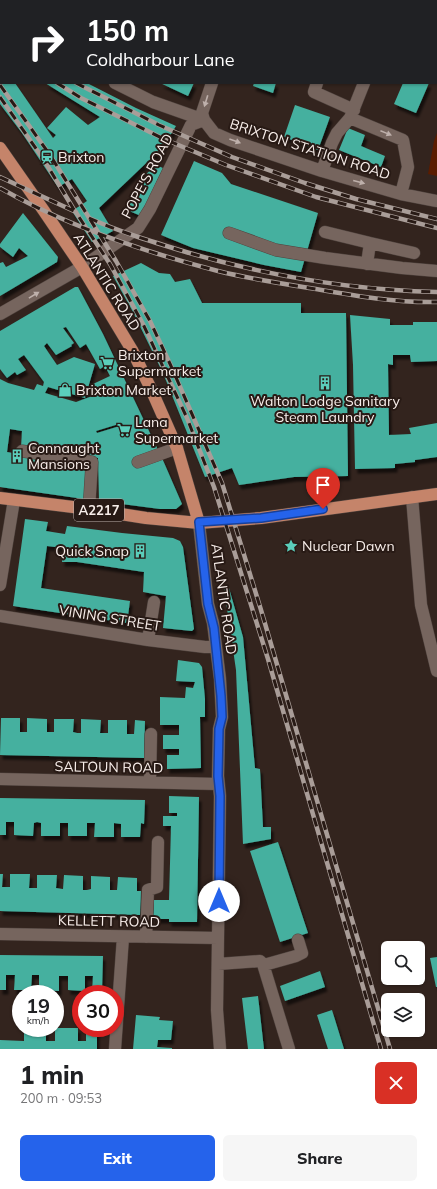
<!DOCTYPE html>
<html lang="en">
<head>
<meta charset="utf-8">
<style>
  body { margin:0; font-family:Mulish,sans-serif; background:#f6f6f6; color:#202124; height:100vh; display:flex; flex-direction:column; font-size:15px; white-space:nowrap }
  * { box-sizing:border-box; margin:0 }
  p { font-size:13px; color:#757577 }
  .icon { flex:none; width:22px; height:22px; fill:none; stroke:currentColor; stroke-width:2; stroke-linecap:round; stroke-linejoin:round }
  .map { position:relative; height:1049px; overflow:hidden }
  .sheet { display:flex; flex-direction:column; background:#fff; flex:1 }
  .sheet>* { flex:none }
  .top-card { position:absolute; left:0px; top:0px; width:437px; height:84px; box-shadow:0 1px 3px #0004; background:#202124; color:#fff; overflow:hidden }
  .fabs { position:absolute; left:381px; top:941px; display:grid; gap:8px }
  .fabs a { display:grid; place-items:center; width:44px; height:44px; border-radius:6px; background:#fff; box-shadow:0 1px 3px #0004; font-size:20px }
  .speed { position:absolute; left:12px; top:985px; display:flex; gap:8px; font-size:20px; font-weight:700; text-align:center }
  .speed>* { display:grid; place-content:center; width:52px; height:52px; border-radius:50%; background:#fff; box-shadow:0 1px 3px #0004; line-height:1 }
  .speed small { font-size:10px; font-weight:400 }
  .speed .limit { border:6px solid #d22; background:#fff; color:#111 }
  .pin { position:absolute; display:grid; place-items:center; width:34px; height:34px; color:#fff; margin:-41px -17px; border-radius:50% 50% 50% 0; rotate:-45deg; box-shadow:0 0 4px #0007 }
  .pin .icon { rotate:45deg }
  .me { position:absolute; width:44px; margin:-22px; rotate:0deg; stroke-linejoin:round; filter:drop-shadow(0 0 3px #0008) }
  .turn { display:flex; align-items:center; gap:14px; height:84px; padding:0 20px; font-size:18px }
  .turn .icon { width:52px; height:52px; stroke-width:2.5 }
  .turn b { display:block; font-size:28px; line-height:34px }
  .round { display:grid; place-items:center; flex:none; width:42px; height:42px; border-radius:6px; background:#f6f6f6 }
  .overview { display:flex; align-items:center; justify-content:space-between; height:68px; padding:0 20px }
  h1 { font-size:24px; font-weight:800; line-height:30px }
  .cta { display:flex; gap:8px; margin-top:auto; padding:8px 20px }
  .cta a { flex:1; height:46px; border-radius:6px; background:#2563eb; color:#fff; font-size:16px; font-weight:800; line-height:46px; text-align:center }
  .cta a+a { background:#f6f6f6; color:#202124 }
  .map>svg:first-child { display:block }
  .green { fill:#5a1c00 }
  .building { fill:#44b09f; fill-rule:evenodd; filter:url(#shadow) }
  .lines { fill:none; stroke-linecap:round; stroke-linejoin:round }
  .minor-casing { stroke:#4f433e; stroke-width:13 }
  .major-casing { stroke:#4f433e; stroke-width:13 }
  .minor { stroke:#76655e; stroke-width:12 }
  .major { stroke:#c5846a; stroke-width:12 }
  .rail-casing { stroke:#a99d98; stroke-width:4.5 }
  .rail { stroke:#281a15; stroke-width:3; stroke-dasharray:9; stroke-linecap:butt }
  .oneway { fill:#beb0ab }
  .route-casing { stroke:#184099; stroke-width:10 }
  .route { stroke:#2563eb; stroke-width:7 }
  .labels { text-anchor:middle; stroke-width:4; stroke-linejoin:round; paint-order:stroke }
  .shield { fill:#281a15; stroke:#baaeaa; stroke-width:1 }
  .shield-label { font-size:13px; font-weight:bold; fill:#f8eeea }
  .street-label { font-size:14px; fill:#f8eeea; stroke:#281a15 }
  .poi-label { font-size:14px; fill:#f8eeea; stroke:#281a15; text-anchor:start }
</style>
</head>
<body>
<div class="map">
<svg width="437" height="1049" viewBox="0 0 437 1049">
  <defs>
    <filter id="shadow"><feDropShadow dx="2.5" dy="4.5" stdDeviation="1" flood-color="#0009"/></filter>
  </defs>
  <rect width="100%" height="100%" fill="#33241e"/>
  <path class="green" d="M437,133V176L428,174L434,141Z"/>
  <path class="building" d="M0,83H15L53,138L56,135L47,128L66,107L88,125L100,117L45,83H87L136,108L176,126L163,147L99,208L113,231L92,242L72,211L87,201L72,179L58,187L22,133L0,104Z
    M160,83H194L188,96Z
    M254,83H276L273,93L253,86Z
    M403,83H429L416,113L394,104Z
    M295,105L330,117L318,150L284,137Z
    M348,128L365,135L361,146L385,156L381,167L339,150Z
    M194,161L222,173L231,184L318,213L301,272L264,265L193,248L161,235Z
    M156,165L163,168L141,216L127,210L143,177Z
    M23,213L58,257L57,262L0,296V263L3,262L6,267L28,256L19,248L13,257L0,247V244Z
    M141,263L159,273L170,274L175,282L190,279L202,303H301V313H346L348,476L294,477L239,485L232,468L205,477L163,373L132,310L113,276Z
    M75,287H78L103,334L158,450L134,461L136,468L162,458L182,504L176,509H160L99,501L98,458L21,447L22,431L10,429L7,452L87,465L84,499L0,487V379L8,383L34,390L37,384L43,386L44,382L24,355L18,359L26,370L17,375L15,372L7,378L0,369V331ZM66,327L80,348L86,344L100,369L105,366L110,376L93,384L98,394L76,402L45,393L48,387L85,398L95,364L74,357L57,365L44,346L47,343L56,355L72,346L71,345L74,343L63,328ZM122,423L123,425L97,433L96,431Z
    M350,315L390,319V325H413V322H437V361L411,362L410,355H393V365L388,364L389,435L411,434L409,428L437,423V457L415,460V462L395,464V468L355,469L353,365Z
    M25,519L48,522L46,531L65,534L67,526L122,533L173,538L180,541L183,547L194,629L192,631L163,628L166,596L143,592L144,572L77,562H62L63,548L47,546L41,588L130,601L127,623L13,606Z
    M224,588H229L243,637L255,768L260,769L263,827H271V839L243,844L236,670Z
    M178,660L199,663L202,667L205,699V717H200L201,768L167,769V755H179V749H163V735H179V725H160V697L185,698L186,687L193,688L195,682L176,681Z
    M1,718H20V732H27V718L47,719V732H54V719H74L73,732L77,733H81V719L101,720L100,733H108V720H127V734H134L135,720L145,721L144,758L0,755Z
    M169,796L199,797L197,922H169V919H153L154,900H169L171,826H163V816H177V813H169Z
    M0,798L145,800L144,824L141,823L140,837H121V824L114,823V837H94L95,823H87V836H68V823H60V836H41V823L37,822L34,823L33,836L14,835V822H6V835H0Z
    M278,842L308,933L280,942L250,851Z
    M0,874H3L2,887H10V874H30L29,888H37V875H57L56,888L63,889L64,875L83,876V890H87L91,889V876L110,877V890H117L118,877L137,878V891H141L140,915L0,911Z
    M0,955L103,956L102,991H92L93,976H85V991L68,990V976H59V991L39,990V975H32L31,990H14L15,975H6V990H0Z
    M437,957V987H436L430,958Z
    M320,971L325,987L285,1001L280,986Z
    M258,996L264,1049H248L242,998Z
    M332,1010L344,1049H328L317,1015Z
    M136,1015L160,1017L159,1020L173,1021L171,1040H158L157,1047L172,1048V1049H133Z
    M24,1028H46V1041H55V1028H78V1041H86V1028H97V1049H0V1040L24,1041Z"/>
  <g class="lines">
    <g class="minor-casing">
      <path id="minor" d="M240,1L241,0
        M345,1V0
        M0,3L1,1
        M115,83L153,102L204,120L214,133L230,140L322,171L401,194L437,201
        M317,83L314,92L354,110
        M350,118L403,140L408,167L401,194
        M204,120L202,113L212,83
        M322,171L332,143L337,133L350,118L364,83
        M325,232L370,243L367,264
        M229,233L276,250L325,258L402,268L437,271
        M370,243L414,253
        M0,314L82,267L138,228L150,209L191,125L204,120
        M22,451L92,462L89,509
        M138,462L177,448
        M412,497L421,605L437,671
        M199,523L208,604L213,623L220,679L222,717L219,729L218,776L220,796L217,1010L220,1049
        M0,585L14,500
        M0,616L148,640L205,647L216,646
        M148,640L154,602
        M0,779L218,784
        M150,782L151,734
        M0,934L218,938
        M146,937L148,890L157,887L158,842
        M218,964L260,961L263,964L289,1049
        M264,965L296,956L302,953L298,940
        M115,1049L123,937"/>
    </g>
    <g class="major-casing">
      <path id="major" d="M0,148L44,211L82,267L132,350L151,389L177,448L199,523
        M0,498L89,509L146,518L199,523L261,518L437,494"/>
    </g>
    <use href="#minor" class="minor"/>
    <use href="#major" class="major"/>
    <g class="rail-casing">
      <path id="rail" d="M0,35L1,36
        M0,47H1
        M57,83L81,98L164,139L226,165L316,197L437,228
        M76,83L159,125L232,157L305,183L356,199L437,219
        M0,85L50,155L116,261L150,321L171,366L222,483L261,610L390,1049
        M0,97L44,160L73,208L110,264L143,324L187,418L214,487L268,659L381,1049
        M0,177L76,212
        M0,188C66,226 145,252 218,271C250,279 284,284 316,289C356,296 397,303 437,302
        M89,218C120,232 153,242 186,252C268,276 352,290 437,292"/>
    </g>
    <use href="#rail" class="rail"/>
  </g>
  <defs><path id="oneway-solid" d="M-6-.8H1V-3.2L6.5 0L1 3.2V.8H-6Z"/></defs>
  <g class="oneway">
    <use href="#oneway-solid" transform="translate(206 101) rotate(107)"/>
    <use href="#oneway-solid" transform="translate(386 133) rotate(22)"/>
    <use href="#oneway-solid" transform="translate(235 141) rotate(20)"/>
    <use href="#oneway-solid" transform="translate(359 182) rotate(15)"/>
    <use href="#oneway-solid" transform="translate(34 295) rotate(-31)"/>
  </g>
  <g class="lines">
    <g class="route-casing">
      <path id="route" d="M219,901L220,796L218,776L219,729L222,717L221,696L214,628L208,604L199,522L261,518L323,509"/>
    </g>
    <use href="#route" class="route"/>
  </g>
  <defs>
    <g id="station-bare" transform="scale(1.08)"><path d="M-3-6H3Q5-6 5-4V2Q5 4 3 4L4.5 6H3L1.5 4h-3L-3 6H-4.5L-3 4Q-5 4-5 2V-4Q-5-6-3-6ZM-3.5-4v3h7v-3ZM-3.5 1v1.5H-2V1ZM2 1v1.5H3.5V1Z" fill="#5bcebb" stroke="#281a15" stroke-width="2.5" paint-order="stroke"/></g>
    <g id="supermarket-bare" transform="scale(1.08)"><path d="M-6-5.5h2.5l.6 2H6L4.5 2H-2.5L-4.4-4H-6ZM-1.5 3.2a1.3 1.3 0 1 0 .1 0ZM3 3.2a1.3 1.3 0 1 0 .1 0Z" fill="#5bcebb" stroke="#281a15" stroke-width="2.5" paint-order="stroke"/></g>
    <g id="building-bare" transform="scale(1.08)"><path d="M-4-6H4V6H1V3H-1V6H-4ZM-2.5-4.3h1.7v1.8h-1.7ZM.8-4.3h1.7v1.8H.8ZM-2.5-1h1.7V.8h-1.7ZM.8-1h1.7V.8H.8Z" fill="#5bcebb" stroke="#281a15" stroke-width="2.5" paint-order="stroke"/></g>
    <g id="shop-bare" transform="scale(1.08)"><path d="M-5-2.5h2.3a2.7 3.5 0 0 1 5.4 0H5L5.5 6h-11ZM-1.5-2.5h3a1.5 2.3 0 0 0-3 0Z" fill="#5bcebb" stroke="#281a15" stroke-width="2.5" paint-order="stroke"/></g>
    <g id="sight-bare" transform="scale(1.08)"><path d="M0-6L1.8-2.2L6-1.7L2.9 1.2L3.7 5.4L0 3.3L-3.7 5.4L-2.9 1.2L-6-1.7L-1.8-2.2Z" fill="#5bcebb" stroke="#281a15" stroke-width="2.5" paint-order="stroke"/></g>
  </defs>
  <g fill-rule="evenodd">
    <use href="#station-bare" x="47" y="157"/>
    <use href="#supermarket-bare" x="107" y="363"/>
    <use href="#building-bare" x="325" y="383"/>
    <use href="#shop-bare" x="65" y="390"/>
    <use href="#supermarket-bare" x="124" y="430"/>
    <use href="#building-bare" x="17" y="456"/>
    <use href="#sight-bare" x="291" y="546"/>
    <use href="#building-bare" x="140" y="551"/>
  </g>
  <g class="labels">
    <rect class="shield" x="74" y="499" width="50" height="22" rx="3"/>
    <g class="shield-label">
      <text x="99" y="515">A2217</text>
    </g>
    <g class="street-label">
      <text transform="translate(310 149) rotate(18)" y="5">BRIXTON STATION ROAD</text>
      <text transform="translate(147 176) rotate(-62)" y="5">POPE'S ROAD</text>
      <text transform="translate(107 282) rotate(58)" y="5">ATLANTIC ROAD</text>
      <text transform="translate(224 599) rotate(82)" y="5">ATLANTIC ROAD</text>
      <text transform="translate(110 618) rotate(9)" y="5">VINING STREET</text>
      <text transform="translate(109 767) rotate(1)" y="5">SALTOUN ROAD</text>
      <text transform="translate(109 921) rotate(1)" y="5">KELLETT ROAD</text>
    </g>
    <g class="poi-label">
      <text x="58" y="162">Brixton</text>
      <text x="118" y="360">Brixton<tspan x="118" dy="16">Supermarket</tspan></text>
      <text x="76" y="395">Brixton Market</text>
      <text x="325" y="406" text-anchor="middle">Walton Lodge Sanitary<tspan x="325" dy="16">Steam Laundry</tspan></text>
      <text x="135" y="427">Lana<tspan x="135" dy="16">Supermarket</tspan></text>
      <text x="28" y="453">Connaught<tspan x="28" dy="16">Mansions</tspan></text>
      <text x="302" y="551">Nuclear Dawn</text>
      <text x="129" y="556" text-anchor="end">Quick Snap</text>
    </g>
  </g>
</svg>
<div class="fabs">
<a><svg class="icon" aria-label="search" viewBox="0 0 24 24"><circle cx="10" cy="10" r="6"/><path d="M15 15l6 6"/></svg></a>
<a><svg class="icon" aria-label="layers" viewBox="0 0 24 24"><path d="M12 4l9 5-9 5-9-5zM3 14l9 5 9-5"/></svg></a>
</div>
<div class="speed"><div>19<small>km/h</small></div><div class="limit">30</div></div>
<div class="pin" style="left:323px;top:509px;background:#d93025"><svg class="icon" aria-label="arrive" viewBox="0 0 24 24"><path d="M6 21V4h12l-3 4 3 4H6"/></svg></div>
<svg class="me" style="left:219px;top:901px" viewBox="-20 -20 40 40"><circle r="19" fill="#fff"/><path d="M0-13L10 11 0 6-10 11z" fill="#2563eb"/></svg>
<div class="top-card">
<div class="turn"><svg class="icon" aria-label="right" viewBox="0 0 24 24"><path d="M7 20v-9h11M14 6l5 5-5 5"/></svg><div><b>150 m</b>Coldharbour Lane</div></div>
</div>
</div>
<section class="sheet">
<div class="overview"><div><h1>1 min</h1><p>200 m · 09:53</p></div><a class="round" style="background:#d93025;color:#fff"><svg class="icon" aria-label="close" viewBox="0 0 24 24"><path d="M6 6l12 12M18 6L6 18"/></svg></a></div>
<div class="cta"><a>Exit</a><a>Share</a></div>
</section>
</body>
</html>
